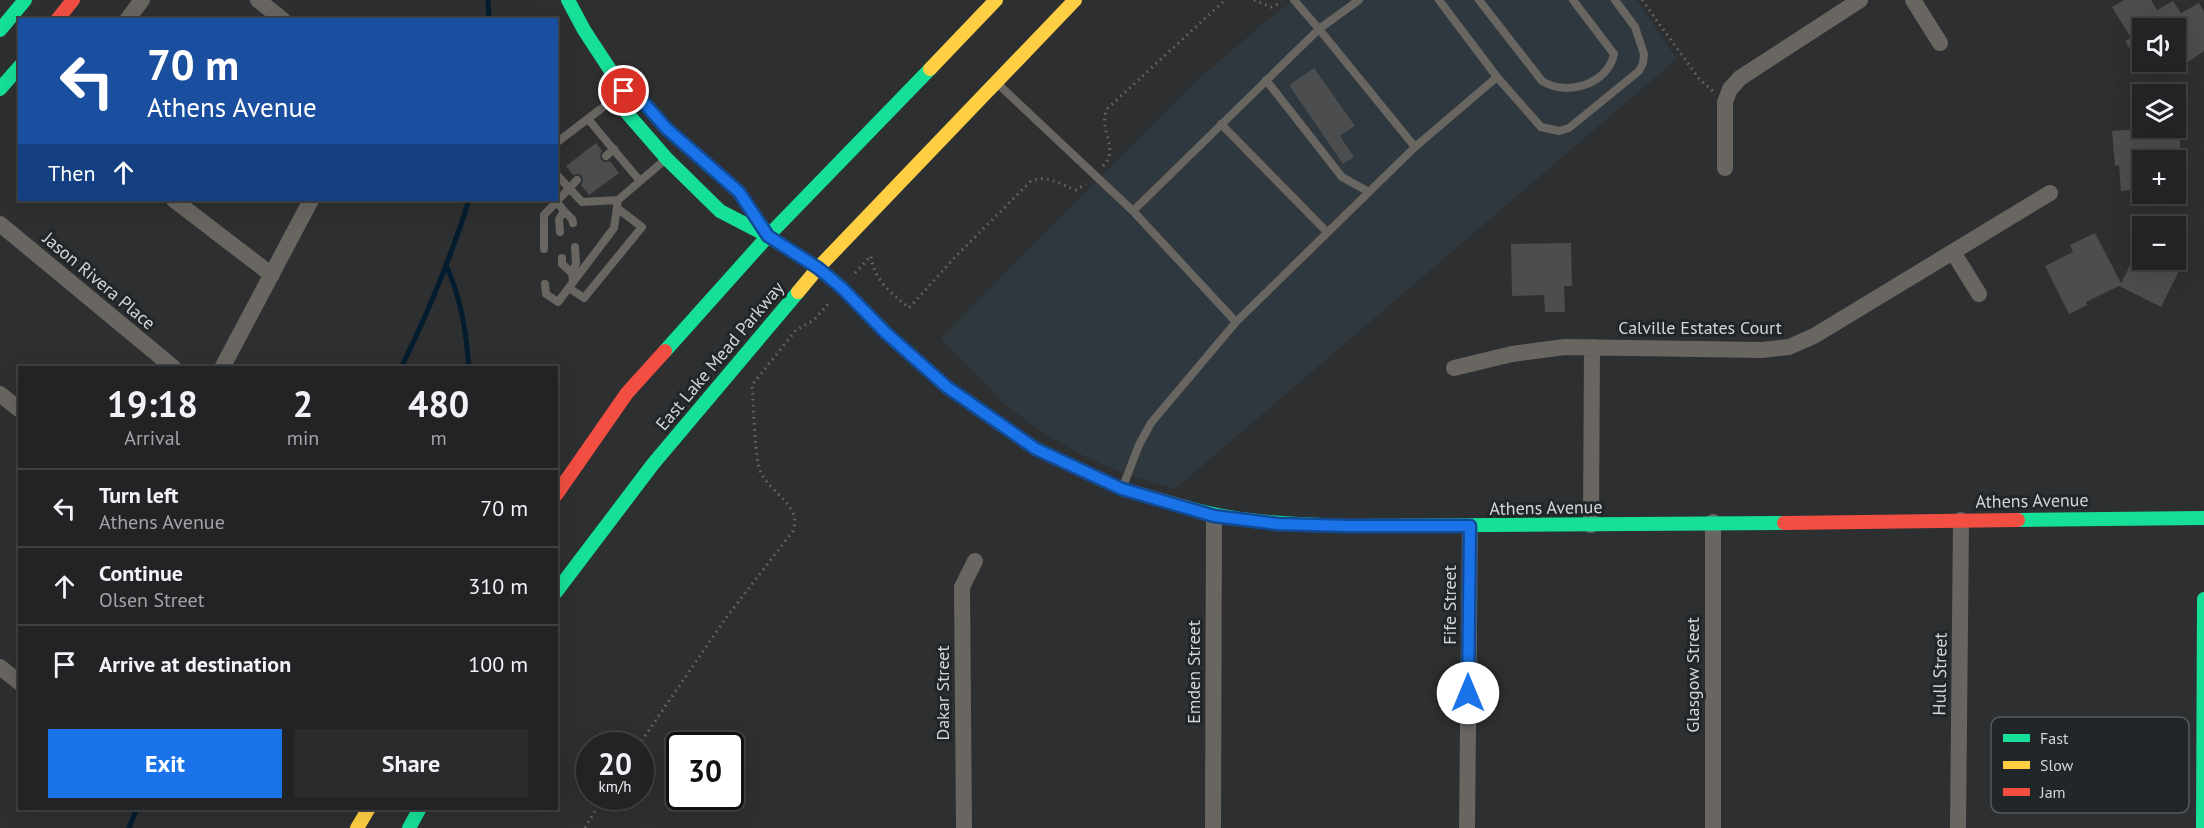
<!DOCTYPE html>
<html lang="en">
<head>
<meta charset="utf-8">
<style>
  body { margin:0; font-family:"PT Sans",sans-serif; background:#2a2b2d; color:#f1f3f6; height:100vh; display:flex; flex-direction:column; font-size:22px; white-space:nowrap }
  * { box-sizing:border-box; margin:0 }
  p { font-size:20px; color:#a2a4a7 }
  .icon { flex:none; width:33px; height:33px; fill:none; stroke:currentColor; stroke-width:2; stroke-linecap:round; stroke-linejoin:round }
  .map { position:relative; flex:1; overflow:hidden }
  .drawer { position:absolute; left:18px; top:366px; width:540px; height:444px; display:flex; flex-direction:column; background:#222325; border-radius:0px; box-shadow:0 6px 24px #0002,0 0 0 2px #3f4042 }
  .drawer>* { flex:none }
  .banner { position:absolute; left:18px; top:18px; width:540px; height:183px; border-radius:0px; box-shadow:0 6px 24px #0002,0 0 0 2px #3f4042; background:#1a4fa0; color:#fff; overflow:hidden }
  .fabs { position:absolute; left:2132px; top:18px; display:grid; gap:12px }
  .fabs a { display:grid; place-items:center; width:54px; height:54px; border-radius:0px; background:#222325; box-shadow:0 6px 24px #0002,0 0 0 2px #3f4042; font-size:30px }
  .speed { position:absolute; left:576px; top:732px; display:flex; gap:12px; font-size:30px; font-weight:700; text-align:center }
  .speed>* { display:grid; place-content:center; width:78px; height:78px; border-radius:50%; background:#222325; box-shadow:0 6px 24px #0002,0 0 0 2px #3f4042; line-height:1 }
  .speed small { font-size:15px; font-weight:400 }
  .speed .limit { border:3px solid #111; border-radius:9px; background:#fff; color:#111 }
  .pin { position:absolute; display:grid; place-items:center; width:51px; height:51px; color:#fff; margin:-26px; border:3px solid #fff; border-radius:50%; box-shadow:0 2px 6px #0007 }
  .me { position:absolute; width:66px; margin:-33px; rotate:0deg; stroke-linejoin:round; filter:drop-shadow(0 0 4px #0008) }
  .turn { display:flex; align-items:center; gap:21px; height:126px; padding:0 30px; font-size:27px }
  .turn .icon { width:78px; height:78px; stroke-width:2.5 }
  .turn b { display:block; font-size:42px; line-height:51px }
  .then { display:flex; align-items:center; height:57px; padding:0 30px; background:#0003; gap:12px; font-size:22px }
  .eta { display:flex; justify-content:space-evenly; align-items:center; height:102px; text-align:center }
  .eta b { font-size:36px; font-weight:700; line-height:42px }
  .primary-button { display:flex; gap:12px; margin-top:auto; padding:12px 30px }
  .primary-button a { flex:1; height:69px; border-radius:0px; background:#1a73e8; color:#fff; font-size:24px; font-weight:700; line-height:69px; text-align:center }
  .primary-button a+a { background:#2a2b2d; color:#f1f3f6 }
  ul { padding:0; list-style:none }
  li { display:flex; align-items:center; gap:18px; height:78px; padding:0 30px; border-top:2px solid #3f4042 }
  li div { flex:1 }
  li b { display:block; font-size:22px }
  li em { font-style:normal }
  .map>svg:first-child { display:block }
  .built { fill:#2e383e }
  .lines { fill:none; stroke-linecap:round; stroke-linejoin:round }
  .stream { stroke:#041d2e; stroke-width:5 }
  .building { fill:#4b4d4e }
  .path { stroke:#6a6866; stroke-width:3; stroke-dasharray:1.5 4.5; stroke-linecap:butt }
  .lane { stroke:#696561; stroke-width:8 }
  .street { stroke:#696561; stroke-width:16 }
  .fast { stroke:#16e098; stroke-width:14 }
  .slow { stroke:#ffcf43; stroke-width:14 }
  .jam { stroke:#f24e42; stroke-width:14 }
  .route-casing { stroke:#114b97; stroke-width:15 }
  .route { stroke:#1a73e8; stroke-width:10 }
  .labels { text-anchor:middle; stroke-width:6; stroke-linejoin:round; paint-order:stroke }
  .street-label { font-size:18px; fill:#d3d6d8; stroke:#212629 }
  .key { fill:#212629; stroke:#565b5e; stroke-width:1.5 }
  .key-label { font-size:16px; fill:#d3d6d8 }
</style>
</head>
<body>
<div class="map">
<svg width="2204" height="828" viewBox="0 0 2204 828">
  <rect width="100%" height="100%" fill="#2d2f31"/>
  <path class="built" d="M1291,0H1637L1677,59L1175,489L1128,475L1084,456L1042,432L1003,403L941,338L1196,81Z"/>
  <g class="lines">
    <path class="stream" d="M488,0L489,20
      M446,265C461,298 466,331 469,368
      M401,368C428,313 451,257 469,200
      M129,828L137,808"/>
  </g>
  <path class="building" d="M2124,0H2151L2157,10L2173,1L2181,13L2199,3L2204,12V51L2175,71V28H2142V69L2125,41L2131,38L2112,7Z
    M1314,68L1355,126L1340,136L1354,157L1343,164L1289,85Z
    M2149,128H2180V160H2142V189L2121,191L2119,165L2115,166L2112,131Z
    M596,143L602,151L600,155L601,160L605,162L610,161L619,173L589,195L581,185L583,181L582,176L578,174L573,175L566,166Z
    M2095,233L2121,283L2133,260H2176L2183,263L2161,307L2119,286L2086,302L2087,305L2069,314L2045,266L2073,252L2070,245Z
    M1571,243L1572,286H1564L1565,312H1545L1544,295L1512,296L1511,244Z"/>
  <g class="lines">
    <path class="path" d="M1254,0L1271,7L1282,2
      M1642,0L1700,80L1713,91
      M1103,166C1121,149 1096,127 1108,108L1225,0
      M855,273L871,256C874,281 891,292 909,308L957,255L1030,182C1047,173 1060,185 1076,190L1086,184
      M638,746L726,618L793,531C802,505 771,494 761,473C754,458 754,405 752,385L796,330L814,320L829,303
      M585,828L604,796"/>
    <path class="lane" d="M1294,0L1319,29L1359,0
      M1439,0L1497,77
      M1479,0L1542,81C1567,97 1608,84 1614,54L1573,0
      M1266,80L1342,177L1369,192
      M998,84L1133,211L1236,322
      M588,119L640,181
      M1221,124L1327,232
      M556,143L623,92
      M606,156L614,149
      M556,174L582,202L618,200L666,159
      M557,202L564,211L559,219L560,232
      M564,211L572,219L573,223
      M1133,211L1319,29L1415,147
      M544,249V215L577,180
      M562,258V264L572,273
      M573,282L572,273L576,264L575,247
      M545,284L546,294L558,302L614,228L618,200
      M569,288L584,298L642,227L617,208
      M1122,489L1139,445L1151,423L1236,322L1415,147L1497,77L1541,127L1559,131L1569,128L1639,71L1643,63L1644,54L1635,27L1615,0"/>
    <path class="street" d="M258,0L283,20
      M1913,0L1940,43
      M127,20L142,0
      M1725,168V102L1730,89L1740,78L1860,0
      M174,200L272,275
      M0,224L174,368
      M1953,252L1979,294
      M222,368L311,200
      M1454,368L1512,354L1565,347L1762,350L1789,347L1814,336L2050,193
      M0,394L20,410
      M1591,525L1592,347
      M0,667L20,683
      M964,828L962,587L975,561
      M1213,828L1214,516
      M1467,828L1470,526
      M1713,828V522
      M1958,828L1961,520"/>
    <path class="fast" d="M568,0L584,30L624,91L644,103L667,129L739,192L767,234
      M0,30L25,0
      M0,89L20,66
      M624,91L627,113L667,159L720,211L768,236L818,268L842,288L886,333L947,387L1013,433
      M665,351L768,236L930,69
      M1185,507C1238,523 1293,524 1348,526L1784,523
      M2018,520L2204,518
      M556,592L653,464L798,292
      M409,828L420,808
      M2203,828L2204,599"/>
    <path class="slow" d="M930,69L996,0
      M798,292L818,268L1075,0
      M1013,433L1036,449L1122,489L1185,507
      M357,828L369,808"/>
    <path class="jam" d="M57,20L73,0
      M556,495L627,393L665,351
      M1784,523L2018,520"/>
  </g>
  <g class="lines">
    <g class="route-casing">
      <path id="route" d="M624,91L644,103L667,129L739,192L768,236L818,268L842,288L886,333L947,387L1036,449L1122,489L1214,516L1278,524L1348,526H1470L1468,693"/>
    </g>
    <use href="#route" class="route"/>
  </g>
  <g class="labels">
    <g class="street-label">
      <text transform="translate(99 281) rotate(40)" y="6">Jason Rivera Place</text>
      <text x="1700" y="334">Calville Estates Court</text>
      <text transform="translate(720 356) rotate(-50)" y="6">East Lake Mead Parkway</text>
      <text transform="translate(2032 501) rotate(-1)" y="6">Athens Avenue</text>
      <text transform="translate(1546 508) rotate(-1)" y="6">Athens Avenue</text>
      <text transform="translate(1450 605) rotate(-90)" y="6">Fife Street</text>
      <text transform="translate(1194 672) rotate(-90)" y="6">Emden Street</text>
      <text transform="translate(1940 674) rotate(-89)" y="6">Hull Street</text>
      <text transform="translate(1693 675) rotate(-90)" y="6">Glasgow Street</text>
      <text transform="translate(943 693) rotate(-90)" y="6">Dakar Street</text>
    </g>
  </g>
  <rect x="1991" y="717" width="198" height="96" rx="9" class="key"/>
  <rect x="2003" y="734" width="27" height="8" fill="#16e098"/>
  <rect x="2003" y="761" width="27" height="8" fill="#ffcf43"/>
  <rect x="2003" y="788" width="27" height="8" fill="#f24e42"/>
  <g class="key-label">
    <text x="2040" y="744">Fast</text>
    <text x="2040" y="771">Slow</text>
    <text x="2040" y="798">Jam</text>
  </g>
</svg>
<div class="fabs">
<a><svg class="icon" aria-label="sound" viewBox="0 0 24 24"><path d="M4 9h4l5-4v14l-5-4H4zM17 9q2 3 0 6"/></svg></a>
<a><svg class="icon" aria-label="layers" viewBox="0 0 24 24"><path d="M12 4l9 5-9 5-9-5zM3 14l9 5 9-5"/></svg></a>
<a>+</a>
<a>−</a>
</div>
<div class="speed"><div>20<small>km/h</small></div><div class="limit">30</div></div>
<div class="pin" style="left:624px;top:91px;background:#d93025"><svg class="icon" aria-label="arrive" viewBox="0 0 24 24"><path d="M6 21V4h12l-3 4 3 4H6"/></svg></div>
<svg class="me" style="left:1468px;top:693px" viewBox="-20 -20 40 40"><circle r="19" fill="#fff"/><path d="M0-13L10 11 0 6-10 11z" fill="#1a73e8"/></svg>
<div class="banner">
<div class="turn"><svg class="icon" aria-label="left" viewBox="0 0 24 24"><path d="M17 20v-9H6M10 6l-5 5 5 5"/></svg><div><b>70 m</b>Athens Avenue</div></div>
<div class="then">Then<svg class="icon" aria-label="ahead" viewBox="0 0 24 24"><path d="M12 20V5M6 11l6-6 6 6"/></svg></div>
</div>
<section class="drawer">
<div class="eta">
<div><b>19:18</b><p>Arrival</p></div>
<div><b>2</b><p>min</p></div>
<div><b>480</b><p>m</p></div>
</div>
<ul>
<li><svg class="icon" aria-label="left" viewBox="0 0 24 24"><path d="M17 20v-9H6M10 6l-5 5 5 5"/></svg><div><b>Turn left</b><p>Athens Avenue</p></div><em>70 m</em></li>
<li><svg class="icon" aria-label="ahead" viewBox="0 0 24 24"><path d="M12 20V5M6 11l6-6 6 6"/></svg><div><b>Continue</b><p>Olsen Street</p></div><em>310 m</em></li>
<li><svg class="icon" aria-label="arrive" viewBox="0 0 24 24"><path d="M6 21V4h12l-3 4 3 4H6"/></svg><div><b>Arrive at destination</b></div><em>100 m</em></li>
</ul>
<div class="primary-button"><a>Exit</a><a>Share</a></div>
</section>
</div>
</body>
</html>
